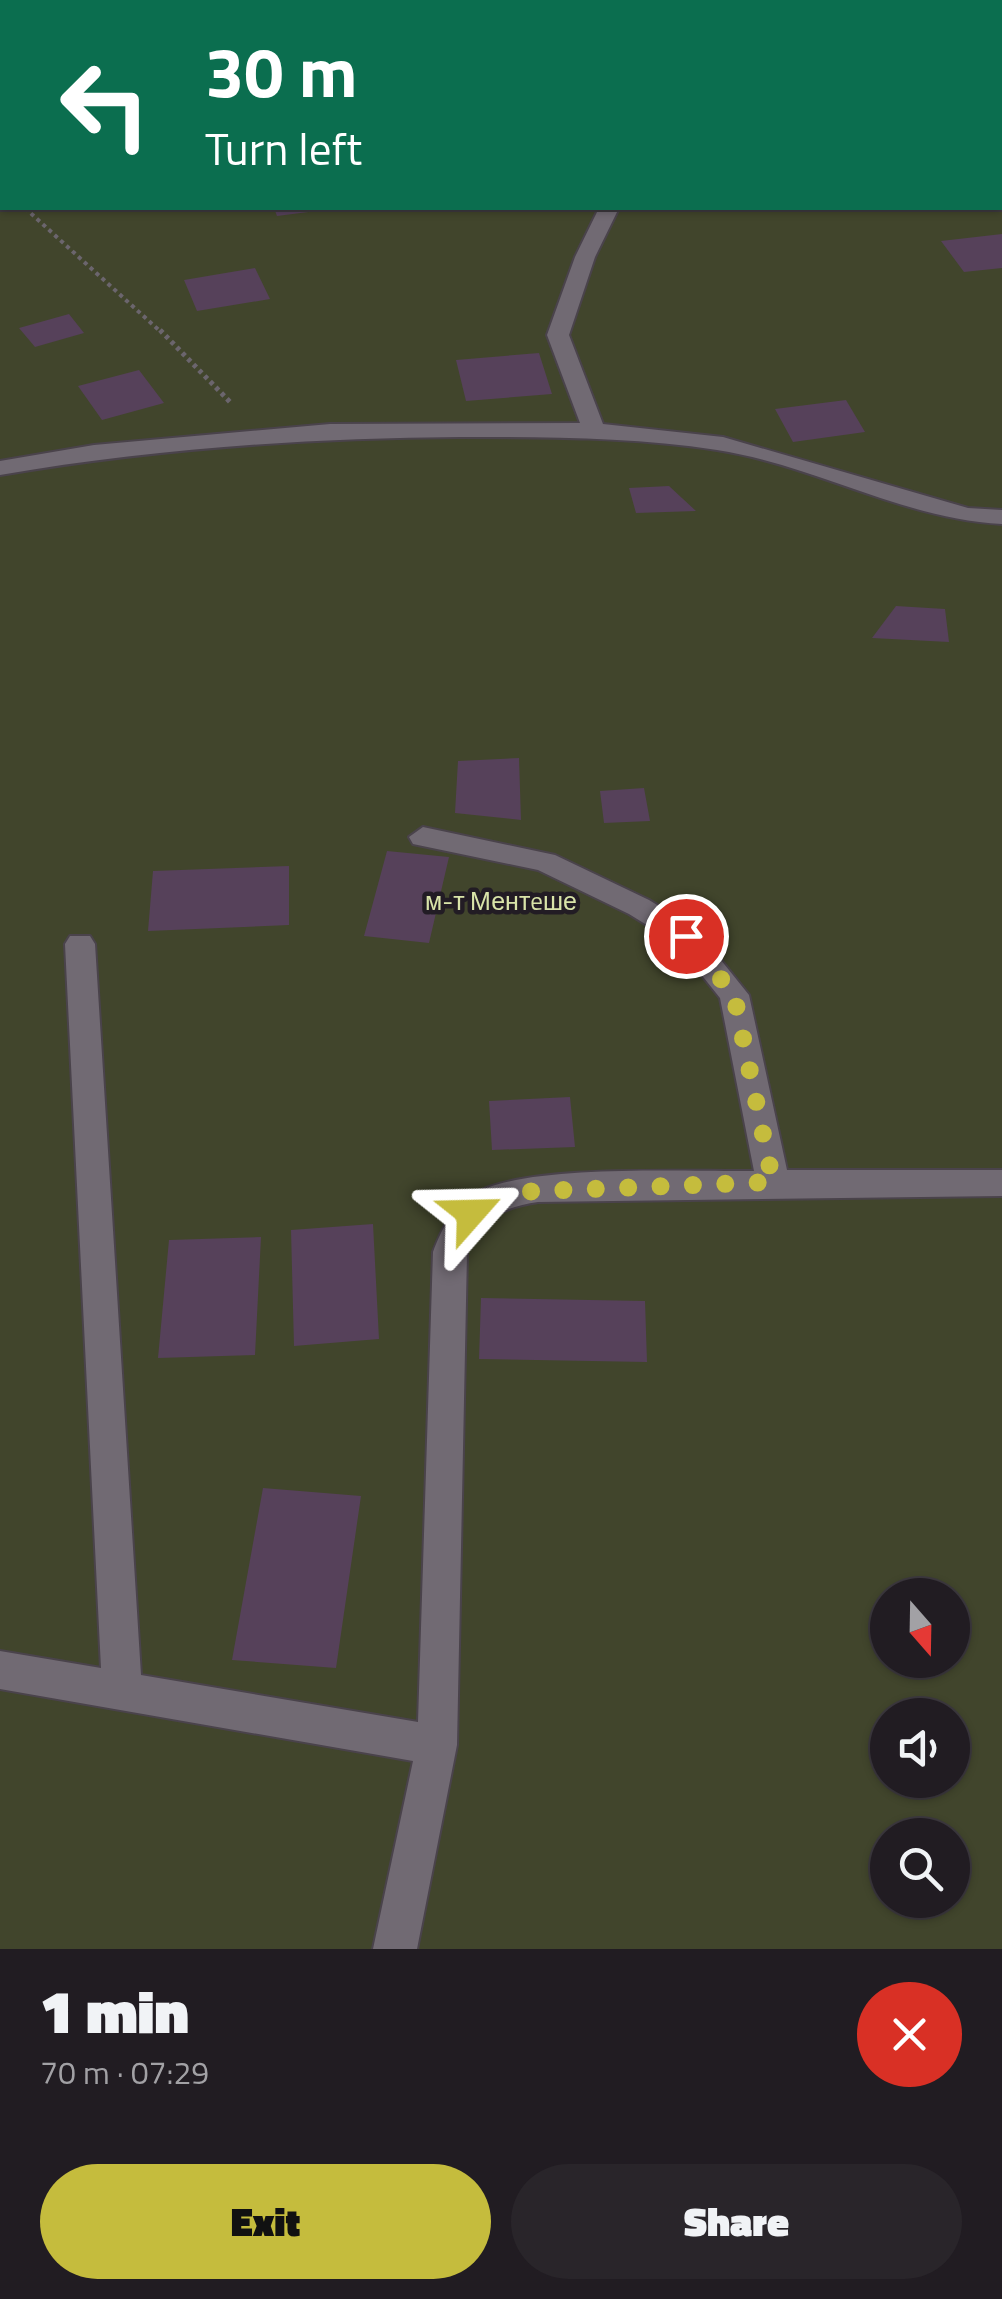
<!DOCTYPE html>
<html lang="en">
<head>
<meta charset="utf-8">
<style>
  body { margin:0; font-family:"Titillium Web",sans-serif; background:#29252a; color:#f1f3f6; height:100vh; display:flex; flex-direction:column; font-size:38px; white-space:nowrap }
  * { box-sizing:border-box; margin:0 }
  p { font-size:32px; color:#a2a1a5 }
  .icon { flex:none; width:55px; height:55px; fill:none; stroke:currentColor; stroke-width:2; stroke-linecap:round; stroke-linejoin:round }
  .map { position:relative; height:1949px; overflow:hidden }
  .sheet { display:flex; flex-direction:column; background:#211c22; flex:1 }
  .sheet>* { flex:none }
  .banner { position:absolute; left:0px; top:0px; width:1002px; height:210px; box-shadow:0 2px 8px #0004,0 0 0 2px #3e3a40; background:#0b6e4f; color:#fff; overflow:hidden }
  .needle { width:65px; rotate:160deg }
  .buttons { position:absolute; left:870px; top:1578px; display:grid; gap:20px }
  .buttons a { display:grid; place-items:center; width:100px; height:100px; border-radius:50%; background:#211c22; box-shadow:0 2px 8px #0004,0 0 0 2px #3e3a40; font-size:50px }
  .pin { position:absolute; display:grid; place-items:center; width:85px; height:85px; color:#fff; margin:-42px; border:5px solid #fff; border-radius:50%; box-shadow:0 2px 10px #0007 }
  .me { position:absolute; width:110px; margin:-55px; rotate:65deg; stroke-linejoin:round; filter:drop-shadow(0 0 8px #0008) }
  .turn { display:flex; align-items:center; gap:35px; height:210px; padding:0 40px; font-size:45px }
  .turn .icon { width:130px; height:130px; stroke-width:2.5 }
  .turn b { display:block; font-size:70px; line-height:85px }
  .round { display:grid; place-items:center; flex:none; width:105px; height:105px; border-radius:52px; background:#29252a }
  .headline { display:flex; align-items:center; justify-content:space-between; height:170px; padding:0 40px }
  h1 { font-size:60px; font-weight:800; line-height:75px }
  .cta { display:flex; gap:20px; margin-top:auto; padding:20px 40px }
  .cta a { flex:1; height:115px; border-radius:60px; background:#c5bc3d; color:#111; font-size:40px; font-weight:800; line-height:115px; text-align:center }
  .cta a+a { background:#29252a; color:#f1f3f6 }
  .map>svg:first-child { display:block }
  .green { fill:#41452c; fill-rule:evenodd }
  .building { fill:#56415a }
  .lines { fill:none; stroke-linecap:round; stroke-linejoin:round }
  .street-casing { stroke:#4a434b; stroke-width:4 }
  .path-far1 { stroke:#6b656d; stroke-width:4; stroke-dasharray:4 4; stroke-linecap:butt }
  .path { stroke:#6b656d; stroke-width:5; stroke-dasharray:4 4; stroke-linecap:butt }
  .street { fill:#716a73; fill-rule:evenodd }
  .route { stroke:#c5bc3d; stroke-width:18; stroke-dasharray:0 32.4 }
  .labels { text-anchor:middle; stroke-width:9; stroke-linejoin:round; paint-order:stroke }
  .park-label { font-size:25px; fill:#d9e4a9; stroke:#221c24 }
</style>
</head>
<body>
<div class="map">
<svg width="1002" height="1949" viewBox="0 0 1002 1949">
  <rect width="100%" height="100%" fill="#2c252e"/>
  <path class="green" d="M0,0L1002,2V1949H0ZM2,2H1000V208H2ZM888,1595H952V1660H888ZM888,1715H952V1780H888ZM888,1835H952V1900H888Z"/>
  <path class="building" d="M274,208H324V210L277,216Z
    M1002,234V268L964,272L941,241Z
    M255,268L270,299L197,311L184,280Z
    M69,314L84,333L35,347L19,328Z
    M539,353L552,394L466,401L456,360Z
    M139,370L164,403L102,420L78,386Z
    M846,400L865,432L793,442L775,409Z
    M669,486L696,511L636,513L629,488Z
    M896,606L945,609L949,642L872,638Z
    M519,758L521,820L455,813L458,761Z
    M644,788L650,821L604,823L600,791Z
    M387,851L449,857L429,943L364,936Z
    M289,866V925L148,931L153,871Z
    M570,1097L575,1147L492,1150L489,1101Z
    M373,1224L379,1339L294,1346L291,1230Z
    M261,1237L255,1355L158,1358L169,1240Z
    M481,1298L645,1301L647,1362L479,1359Z
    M263,1488L361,1496L336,1668L232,1660Z"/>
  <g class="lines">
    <g class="street-casing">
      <path id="street" d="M610,0H626V2H610Z
        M1000,50H1002V60H1000Z
        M1000,171L1002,172V185L1000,184Z
        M599,208H619L595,257L569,335L603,424L723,437L968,508L1002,510V524C903,519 814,465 717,450C631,437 546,437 460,437C306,438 152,449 0,475V461L94,445L330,424L580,423L547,335L575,257Z
        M423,827L555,855L649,900L696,929L749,995L787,1170H1002V1196L538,1202C504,1207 479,1218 467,1252L457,1745L417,1949H373L413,1761L0,1689V1651L101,1668L65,944L70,936H90L95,944L141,1675L418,1722L433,1252C441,1231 452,1208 472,1195C523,1163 688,1172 754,1171L720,998L676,943L629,914L538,870L413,844L409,837Z"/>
    </g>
    <path class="path-far1" d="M25,208L162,333"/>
    <path class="path" d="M160,330L231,403"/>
    <use href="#street" class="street"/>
  </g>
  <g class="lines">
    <path class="route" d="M471,1213L515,1192L773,1182L734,995L686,936"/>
  </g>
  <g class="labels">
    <g class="park-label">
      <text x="501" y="910">м-т Ментeше</text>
    </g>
  </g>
</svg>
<div class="buttons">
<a><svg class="needle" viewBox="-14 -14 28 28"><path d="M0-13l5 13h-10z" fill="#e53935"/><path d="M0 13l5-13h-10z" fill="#a2a1a5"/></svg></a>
<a><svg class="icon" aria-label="sound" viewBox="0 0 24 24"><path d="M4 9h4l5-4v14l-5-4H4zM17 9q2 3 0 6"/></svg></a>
<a><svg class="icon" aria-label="search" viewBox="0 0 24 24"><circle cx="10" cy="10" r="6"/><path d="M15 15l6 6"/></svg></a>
</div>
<div class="pin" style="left:686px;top:936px;background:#d93025"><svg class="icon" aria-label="arrive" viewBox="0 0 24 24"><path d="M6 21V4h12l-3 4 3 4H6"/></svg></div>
<svg class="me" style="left:471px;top:1213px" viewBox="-20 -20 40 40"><path d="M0-17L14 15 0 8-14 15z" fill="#c5bc3d" stroke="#fff" stroke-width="4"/></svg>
<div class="banner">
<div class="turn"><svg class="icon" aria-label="left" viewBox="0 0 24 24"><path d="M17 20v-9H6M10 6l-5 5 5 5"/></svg><div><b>30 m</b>Turn left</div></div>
</div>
</div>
<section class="sheet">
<div class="headline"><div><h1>1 min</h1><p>70 m · 07:29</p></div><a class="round" style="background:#d93025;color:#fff"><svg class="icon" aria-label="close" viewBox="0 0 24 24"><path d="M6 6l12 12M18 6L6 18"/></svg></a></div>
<div class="cta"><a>Exit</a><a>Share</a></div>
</section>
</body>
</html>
